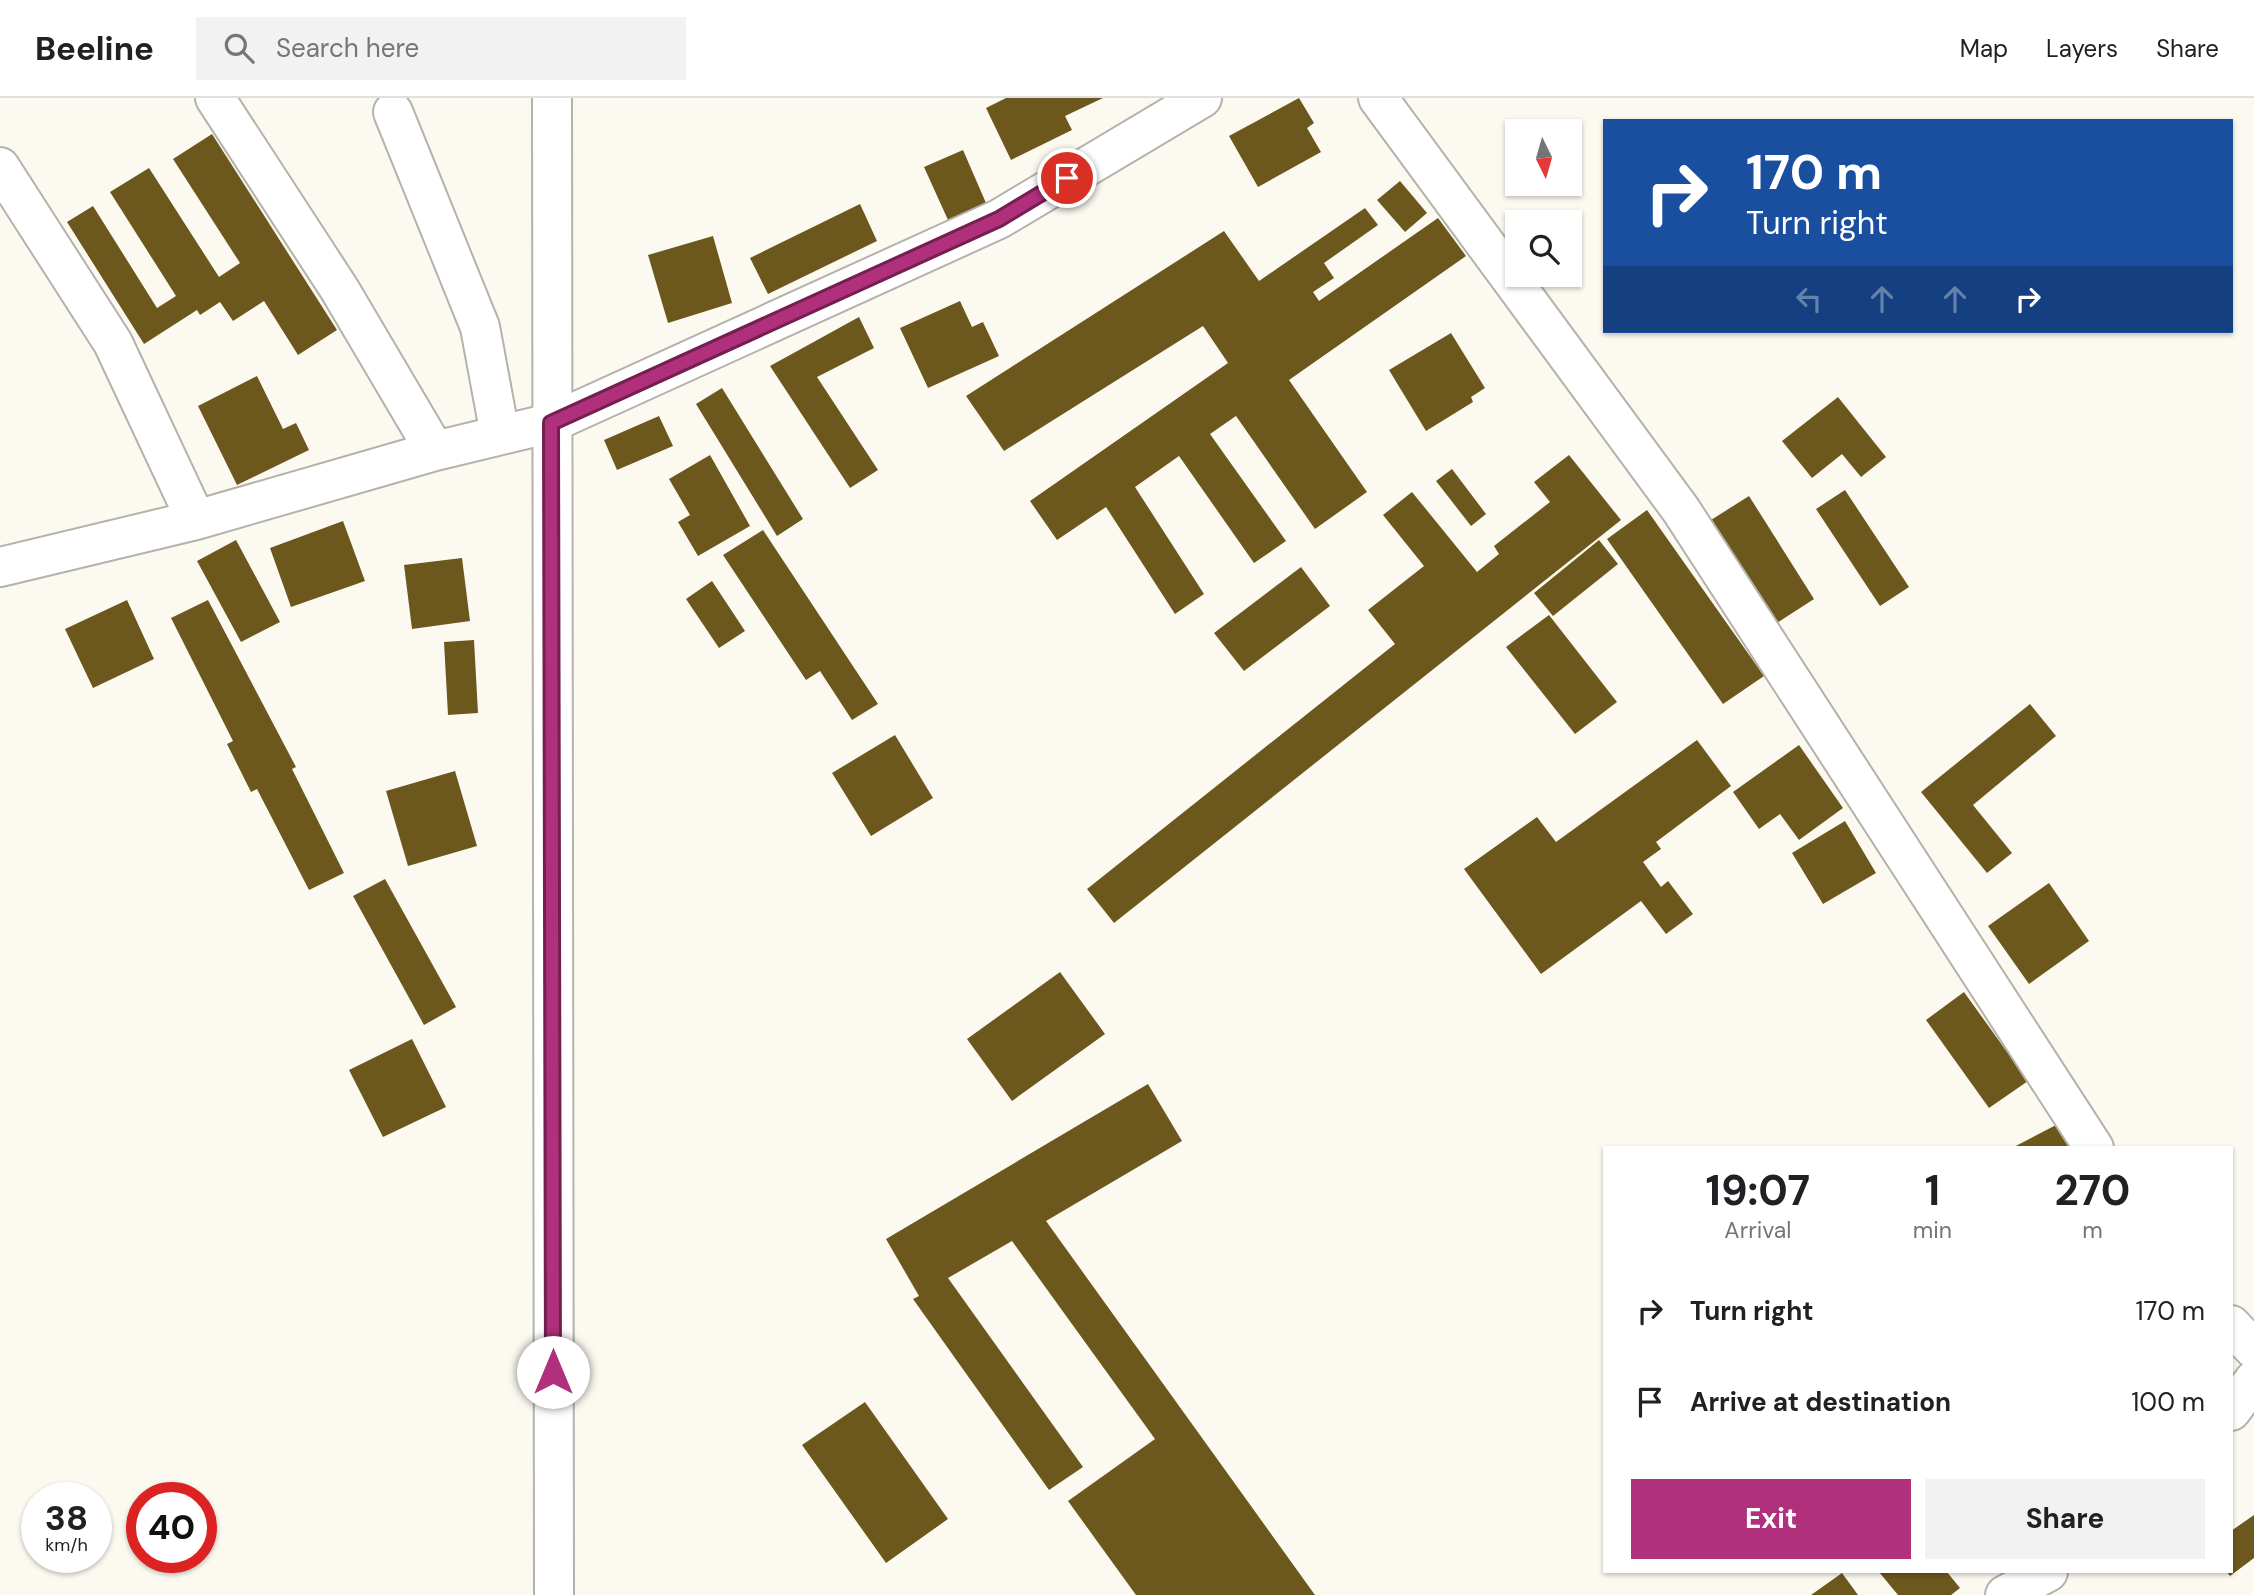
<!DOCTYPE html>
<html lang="en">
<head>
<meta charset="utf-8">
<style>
  body { margin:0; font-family:"DM Sans",sans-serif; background:#f2f2f2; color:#202124; height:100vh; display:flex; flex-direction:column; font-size:26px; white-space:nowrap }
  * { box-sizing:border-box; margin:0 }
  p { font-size:23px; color:#757577 }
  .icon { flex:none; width:38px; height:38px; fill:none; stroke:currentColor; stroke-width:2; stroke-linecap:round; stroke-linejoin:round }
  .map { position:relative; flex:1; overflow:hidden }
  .details { position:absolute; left:1603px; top:1048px; width:630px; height:427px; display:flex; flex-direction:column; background:#fff; border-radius:0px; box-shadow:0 2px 5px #0004 }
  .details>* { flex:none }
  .hud { position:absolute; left:1603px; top:21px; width:630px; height:214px; border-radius:0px; box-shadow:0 2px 5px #0004; background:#1a4fa0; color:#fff; overflow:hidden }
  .needle { width:46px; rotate:175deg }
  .tools { position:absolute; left:1505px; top:21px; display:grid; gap:14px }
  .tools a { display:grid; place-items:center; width:77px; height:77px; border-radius:0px; background:#fff; box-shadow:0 2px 5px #0004; font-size:35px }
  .speed { position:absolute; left:21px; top:1384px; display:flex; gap:14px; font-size:35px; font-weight:700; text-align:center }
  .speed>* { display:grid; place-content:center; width:91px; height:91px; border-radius:50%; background:#fff; box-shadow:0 2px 5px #0004; line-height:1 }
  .speed small { font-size:18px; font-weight:400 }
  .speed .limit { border:10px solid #d22; background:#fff; color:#111 }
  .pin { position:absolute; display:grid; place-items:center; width:60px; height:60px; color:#fff; margin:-30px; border:4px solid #fff; border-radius:50%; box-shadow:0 2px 7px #0007 }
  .me { position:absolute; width:77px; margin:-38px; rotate:0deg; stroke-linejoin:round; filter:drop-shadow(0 0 5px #0008) }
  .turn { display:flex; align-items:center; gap:24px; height:147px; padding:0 28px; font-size:32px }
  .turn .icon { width:91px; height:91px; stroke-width:2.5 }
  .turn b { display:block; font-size:49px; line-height:60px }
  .lanes { display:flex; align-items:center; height:66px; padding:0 28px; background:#0003; justify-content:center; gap:35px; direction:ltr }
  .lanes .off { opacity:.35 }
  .eta { display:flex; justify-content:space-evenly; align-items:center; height:119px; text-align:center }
  .eta b { font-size:42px; font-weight:700; line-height:49px }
  .primary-button { display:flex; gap:14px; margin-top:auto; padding:14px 28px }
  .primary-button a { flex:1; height:80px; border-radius:0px; background:#b1307b; color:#fff; font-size:28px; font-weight:700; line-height:80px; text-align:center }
  .primary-button a+a { background:#f2f2f2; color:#202124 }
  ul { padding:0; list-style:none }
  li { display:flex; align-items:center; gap:21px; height:91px; padding:0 28px }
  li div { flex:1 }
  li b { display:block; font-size:26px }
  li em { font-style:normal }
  header { display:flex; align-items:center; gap:42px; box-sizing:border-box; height:98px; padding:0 35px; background:#fff; border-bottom:2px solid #e0e0e0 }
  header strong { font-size:33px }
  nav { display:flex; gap:38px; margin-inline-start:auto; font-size:24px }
  .search { width:490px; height:63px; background:#f2f2f2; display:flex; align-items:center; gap:18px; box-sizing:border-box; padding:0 24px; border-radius:0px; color:#757577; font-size:26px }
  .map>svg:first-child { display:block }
  .building { fill:#6c581d }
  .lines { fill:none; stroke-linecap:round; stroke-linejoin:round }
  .street-casing { stroke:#b4b2aa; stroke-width:42 }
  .secondary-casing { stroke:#b4b2aa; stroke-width:42 }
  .street { stroke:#fff; stroke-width:38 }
  .secondary { stroke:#fff; stroke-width:38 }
  .route-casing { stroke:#731f50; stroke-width:18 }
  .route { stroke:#b1307b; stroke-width:12 }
</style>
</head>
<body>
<header>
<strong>Beeline</strong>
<div class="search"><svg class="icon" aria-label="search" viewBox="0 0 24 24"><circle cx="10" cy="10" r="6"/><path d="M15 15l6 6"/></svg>Search here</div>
<nav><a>Map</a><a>Layers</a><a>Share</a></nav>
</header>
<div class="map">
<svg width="2254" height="1497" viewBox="0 0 2254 1497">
  <rect width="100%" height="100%" fill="#fcf9f1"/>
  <path class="building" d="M1006,0H1103L1065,18L1072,32L1011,62L986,10Z
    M1299,0L1314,25L1307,30L1321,54L1258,89L1229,38Z
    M212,36L337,232L298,257L264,203L233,223L220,204L200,217L197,212L144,246L67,124L93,108L157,210L176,198L110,94L149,70L219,179L240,165L173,61Z
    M963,52L986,105L948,122L924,69Z
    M1400,83L1427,115L1405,134L1377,102Z
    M860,106L877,143L768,196L750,160Z
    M1365,110L1378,127L1324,165L1334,180L1313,194L1319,203L1438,120L1466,158L1289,282L1367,394L1315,431L1236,318L1210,336L1286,443L1254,465L1179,358L1135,389L1204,496L1175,516L1106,409L1057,442L1030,403L1228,265L1203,228L1004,353L966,298L1224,133L1259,183Z
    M713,138L732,205L668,225L648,157Z
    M960,203L972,229L983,224L999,258L928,290L900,230Z
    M859,219L874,250L817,279L878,372L850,390L770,268Z
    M1451,235L1485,290L1471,299L1473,304L1426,333L1389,272Z
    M257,278L283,331L296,325L309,352L237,387L198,308Z
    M722,290L803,421L777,438L696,306Z
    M1838,299L1886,359L1861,379L1842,356L1812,380L1782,343Z
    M659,318L673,348L617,372L604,342Z
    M710,357L750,428L698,458L678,424L690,417L669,381Z
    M1569,357L1621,422L1114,825L1087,791L1395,546L1368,512L1424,468L1383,417L1412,394L1477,474L1499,456L1494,448L1550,404L1534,384Z
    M1452,371L1486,416L1471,428L1436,383Z
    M1845,392L1909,489L1880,508L1816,411Z
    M1749,398L1814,501L1777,525L1711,422Z
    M1647,412L1764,578L1723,606L1607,441Z
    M343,423L365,483L291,509L270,450Z
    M763,432L878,606L852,622L820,573L806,582L723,457Z
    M236,442L280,524L241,544L197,463Z
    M1599,442L1618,466L1553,518L1534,495Z
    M462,460L470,523L412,531L404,467Z
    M1301,469L1330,508L1244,573L1214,535Z
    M712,483L745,533L719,550L686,501Z
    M127,502L154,561L93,590L65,531Z
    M208,502L296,669L292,671L344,775L309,792L257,691L251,694L227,646L233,643L171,520Z
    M1549,517L1617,604L1575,636L1506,549Z
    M474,542L478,615L448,617L444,544Z
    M2030,606L2056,638L1973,707L2012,755L1987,775L1921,694Z
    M895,637L933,700L871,738L832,675Z
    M1697,642L1731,688L1656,744L1661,751L1643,764L1661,789L1668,783L1693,816L1666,836L1641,803L1541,876L1464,771L1537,719L1556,744Z
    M1799,647L1843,710L1799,742L1780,716L1759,731L1733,694Z
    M455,673L477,748L408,768L386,693Z
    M1845,723L1876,775L1823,806L1792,755Z
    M385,781L456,909L424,927L353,798Z
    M2049,785L2089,843L2029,886L1988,828Z
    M1060,874L1105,936L1012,1003L967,941Z
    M1964,894L2028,983L1989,1010L1926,922Z
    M412,941L446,1009L383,1039L349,972Z
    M1148,986L1182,1043L1046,1123L1315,1497H1136L1068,1403L1155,1341L1012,1143L948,1180L1083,1369L1049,1392L913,1201L919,1198L886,1141Z
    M2056,1027L2069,1050H2012Z
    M865,1304L948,1421L886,1465L802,1347Z
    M2254,1417V1460L2230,1478L2227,1474H2231V1433Z
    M1879,1474H1947L1960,1490L1951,1497H1898Z
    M1842,1475L1858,1497H1811Z"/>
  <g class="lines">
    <g class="street-casing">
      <path id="street" d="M215,0L340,192L435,353
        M1378,0L1681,412L2094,1050
        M393,14L480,229L500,337
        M0,69L113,245L196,422
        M0,469L196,422L435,353L551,325L999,121L1202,0
        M2231,1227L2254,1251
        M2231,1313L2254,1282
        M2005,1497L2048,1474"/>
    </g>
    <g class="secondary-casing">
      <path id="secondary" d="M552,0L554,1497"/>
    </g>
    <use href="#street" class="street"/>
    <use href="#secondary" class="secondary"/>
  </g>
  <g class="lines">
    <g class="route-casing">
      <path id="route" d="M553,1274L551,325L999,121L1067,80"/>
    </g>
    <use href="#route" class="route"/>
  </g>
</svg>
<div class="tools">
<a><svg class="needle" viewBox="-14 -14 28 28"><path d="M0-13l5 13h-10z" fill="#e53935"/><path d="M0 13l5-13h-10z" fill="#757577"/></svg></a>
<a><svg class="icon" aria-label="search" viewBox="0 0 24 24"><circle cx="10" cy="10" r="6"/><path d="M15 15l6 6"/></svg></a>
</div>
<div class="speed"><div>38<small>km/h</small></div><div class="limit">40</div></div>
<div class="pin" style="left:1067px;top:80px;background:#d93025"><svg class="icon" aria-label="arrive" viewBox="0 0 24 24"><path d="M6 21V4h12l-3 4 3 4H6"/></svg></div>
<svg class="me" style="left:553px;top:1274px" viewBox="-20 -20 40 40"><circle r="19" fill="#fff"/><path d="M0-13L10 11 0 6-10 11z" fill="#b1307b"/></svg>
<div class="hud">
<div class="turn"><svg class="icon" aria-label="right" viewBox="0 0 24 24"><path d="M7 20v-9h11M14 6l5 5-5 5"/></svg><div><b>170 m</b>Turn right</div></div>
<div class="lanes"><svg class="icon off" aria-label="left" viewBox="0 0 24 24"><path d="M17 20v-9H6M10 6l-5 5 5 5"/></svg><svg class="icon off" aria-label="ahead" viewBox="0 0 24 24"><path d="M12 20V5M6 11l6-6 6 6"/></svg><svg class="icon off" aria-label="ahead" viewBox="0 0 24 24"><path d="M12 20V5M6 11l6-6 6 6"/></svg><svg class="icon" aria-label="right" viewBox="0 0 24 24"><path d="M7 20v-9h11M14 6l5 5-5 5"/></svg></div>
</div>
<section class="details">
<div class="eta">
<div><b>19:07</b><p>Arrival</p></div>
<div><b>1</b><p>min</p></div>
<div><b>270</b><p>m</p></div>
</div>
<ul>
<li><svg class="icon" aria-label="right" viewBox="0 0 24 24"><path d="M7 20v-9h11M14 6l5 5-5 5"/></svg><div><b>Turn right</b></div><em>170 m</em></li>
<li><svg class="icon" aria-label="arrive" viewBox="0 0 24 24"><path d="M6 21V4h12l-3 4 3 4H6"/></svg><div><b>Arrive at destination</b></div><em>100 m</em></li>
</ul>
<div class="primary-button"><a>Exit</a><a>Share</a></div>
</section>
</div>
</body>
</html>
